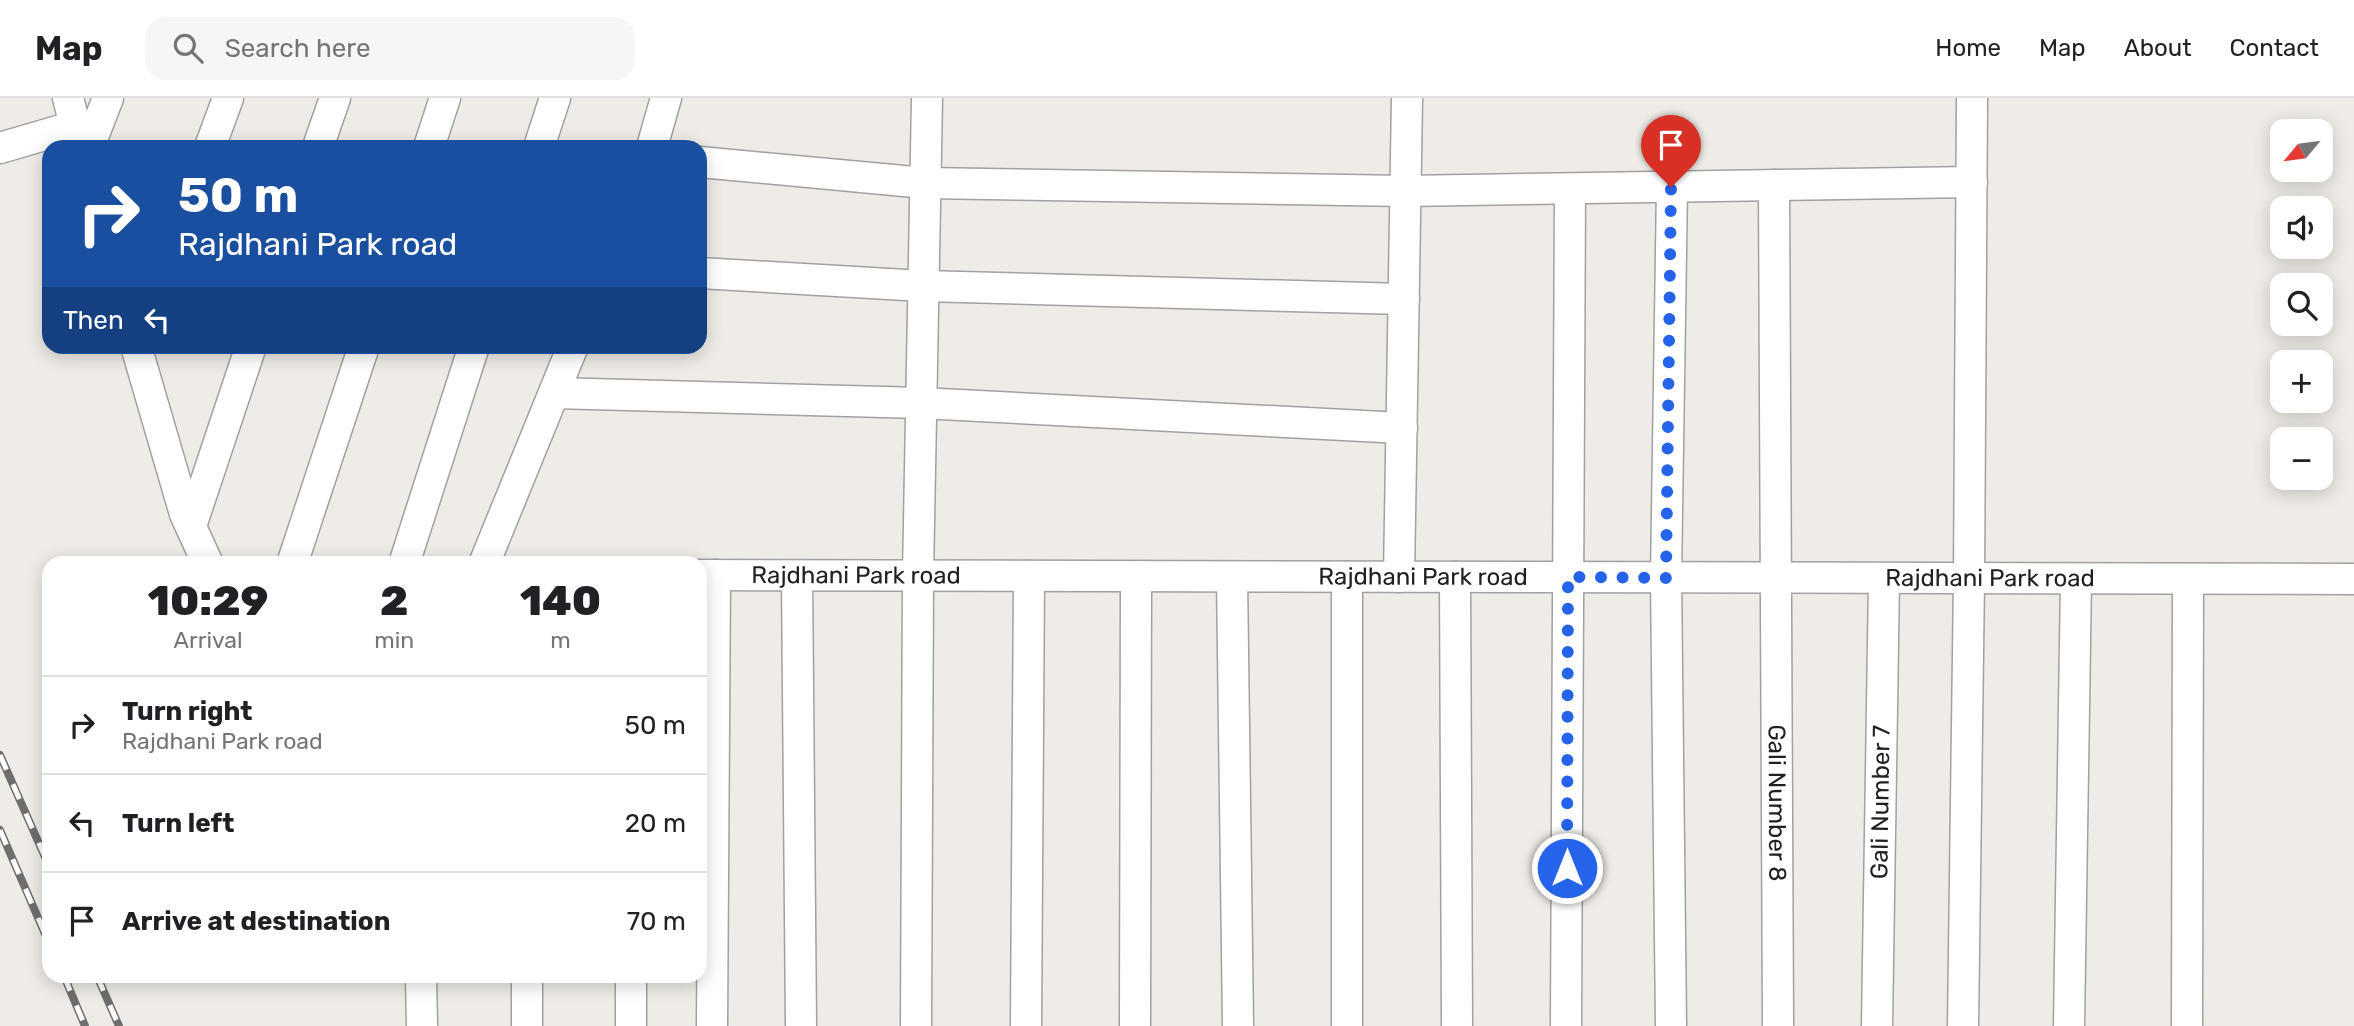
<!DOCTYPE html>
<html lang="en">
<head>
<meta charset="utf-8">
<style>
  body { margin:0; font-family:Rubik,sans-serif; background:#f6f6f6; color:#202124; height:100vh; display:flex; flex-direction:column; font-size:26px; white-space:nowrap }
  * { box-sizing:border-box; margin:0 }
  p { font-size:23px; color:#757577 }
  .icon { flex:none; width:38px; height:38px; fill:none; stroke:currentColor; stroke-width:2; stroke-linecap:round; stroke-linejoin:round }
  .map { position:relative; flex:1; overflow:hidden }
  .drawer { position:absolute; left:42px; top:458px; width:665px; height:427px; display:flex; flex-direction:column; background:#fff; border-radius:21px; box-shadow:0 4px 18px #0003 }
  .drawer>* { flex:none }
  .banner { position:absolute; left:42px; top:42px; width:665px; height:214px; border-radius:21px; box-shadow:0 4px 18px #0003; background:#1a4fa0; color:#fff; overflow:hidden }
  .needle { width:46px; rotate:241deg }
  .controls { position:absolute; left:2270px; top:21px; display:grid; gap:14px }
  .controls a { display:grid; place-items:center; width:63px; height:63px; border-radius:14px; background:#fff; box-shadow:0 4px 18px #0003; font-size:35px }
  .pin { position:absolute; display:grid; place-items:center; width:60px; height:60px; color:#fff; margin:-72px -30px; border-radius:50% 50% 50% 0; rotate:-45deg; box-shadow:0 0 7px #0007 }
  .pin .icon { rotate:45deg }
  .me { position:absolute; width:77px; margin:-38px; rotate:0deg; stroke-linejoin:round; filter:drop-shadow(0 0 5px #0008) }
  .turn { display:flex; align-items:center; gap:24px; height:147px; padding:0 21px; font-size:32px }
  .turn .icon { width:91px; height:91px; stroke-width:2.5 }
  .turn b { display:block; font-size:49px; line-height:60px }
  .then { display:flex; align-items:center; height:66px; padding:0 21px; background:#0003; gap:14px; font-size:26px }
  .eta { display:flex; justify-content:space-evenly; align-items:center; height:119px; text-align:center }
  .eta b { font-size:42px; font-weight:800; line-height:49px }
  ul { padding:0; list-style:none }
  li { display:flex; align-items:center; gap:21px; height:98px; padding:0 21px; border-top:2px solid #e0e0e0 }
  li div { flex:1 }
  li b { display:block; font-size:26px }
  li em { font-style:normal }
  header { display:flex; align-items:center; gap:42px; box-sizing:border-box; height:98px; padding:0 35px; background:#fff; border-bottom:2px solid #e0e0e0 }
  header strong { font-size:33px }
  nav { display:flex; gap:38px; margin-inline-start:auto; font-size:24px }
  .search { width:490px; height:63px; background:#f6f6f6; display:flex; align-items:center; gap:18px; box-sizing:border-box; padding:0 24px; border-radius:21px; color:#757577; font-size:26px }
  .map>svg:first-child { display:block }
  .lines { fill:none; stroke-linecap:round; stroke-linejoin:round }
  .street-casing { stroke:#a1a1a1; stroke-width:33 }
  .street { stroke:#fff; stroke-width:30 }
  .rail-casing { stroke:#6e6e6e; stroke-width:8 }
  .rail { stroke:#fff; stroke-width:5; stroke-dasharray:16; stroke-linecap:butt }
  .route { stroke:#2563eb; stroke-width:12; stroke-dasharray:0 21.6 }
  .labels { text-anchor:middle; stroke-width:7; stroke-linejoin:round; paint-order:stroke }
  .street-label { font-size:24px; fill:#202020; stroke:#fff }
</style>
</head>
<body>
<header>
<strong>Map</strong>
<div class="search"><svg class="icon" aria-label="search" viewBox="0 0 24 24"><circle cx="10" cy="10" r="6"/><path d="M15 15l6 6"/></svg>Search here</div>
<nav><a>Home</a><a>Map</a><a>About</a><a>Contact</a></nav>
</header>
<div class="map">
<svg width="2354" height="928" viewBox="0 0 2354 928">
  <rect width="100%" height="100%" fill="#efece7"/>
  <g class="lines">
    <g class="street-casing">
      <g id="street">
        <path d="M68,0L80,47"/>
        <path d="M89,49L108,0"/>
        <path d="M210,49L228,0"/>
        <path d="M318,49L335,0"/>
        <path d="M429,49L445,0"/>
        <path d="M539,49L555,0"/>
        <path d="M652,49L666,0"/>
        <path d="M0,50L75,28"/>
        <path d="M700,64L925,85L1405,93L1972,84"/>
        <path id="s1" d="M1774,87L1778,928"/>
        <path d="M700,175L923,188L1404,201"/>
        <path d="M136,248L185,416L208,466"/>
        <path d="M554,295L921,305L1402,330"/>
        <path d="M191,428L251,248"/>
        <path d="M292,466L364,248"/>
        <path d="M404,466L474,248"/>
        <path d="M484,466L573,248"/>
        <path id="s2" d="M700,477L2354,481"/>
        <path d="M797,478L801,928"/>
        <path d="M1232,479L1238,928"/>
        <path d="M1347,479V928"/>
        <path d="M1399,479L1407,0"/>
        <path d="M1455,479L1457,928"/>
        <path d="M421,878L422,928"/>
        <path d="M527,878V928"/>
        <path d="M631,878V928"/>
        <path d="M712,928L715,477"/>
        <path d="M916,928L918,478L927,0"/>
        <path d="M1026,928L1029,478"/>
        <path d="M1135,928L1136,479"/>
        <path d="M1566,928L1570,91"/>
        <path d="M1671,928L1666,479L1672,89"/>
        <path id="s3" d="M1877,928L1884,481"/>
        <path d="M1963,928L1969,481L1972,0"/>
        <path d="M2069,928L2076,481"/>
        <path d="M2187,928L2188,481"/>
      </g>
    </g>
    <use href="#street" class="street"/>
    <g class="rail-casing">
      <path id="rail" d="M0,657L49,768
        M0,732L49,845
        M64,878L85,928
        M97,878L119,928"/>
    </g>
    <use href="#rail" class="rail"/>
  </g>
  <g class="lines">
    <path class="route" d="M1567,770L1568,479L1666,480L1671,89"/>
  </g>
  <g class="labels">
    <g class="street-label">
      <text dy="8" stroke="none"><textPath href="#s2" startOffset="156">Rajdhani Park road</textPath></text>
      <text dy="8" stroke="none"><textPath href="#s2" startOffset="723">Rajdhani Park road</textPath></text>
      <text dy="8" stroke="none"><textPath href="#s2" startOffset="1290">Rajdhani Park road</textPath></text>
      <text dy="8" stroke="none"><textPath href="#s1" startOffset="618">Gali Number 8</textPath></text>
      <text dy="8" stroke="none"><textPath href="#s3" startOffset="224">Gali Number 7</textPath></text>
    </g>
  </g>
</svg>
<div class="controls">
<a><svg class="needle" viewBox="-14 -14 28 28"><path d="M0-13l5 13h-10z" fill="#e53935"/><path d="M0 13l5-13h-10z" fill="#757577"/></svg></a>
<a><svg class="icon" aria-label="sound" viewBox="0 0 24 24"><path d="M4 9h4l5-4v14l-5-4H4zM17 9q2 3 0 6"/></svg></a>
<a><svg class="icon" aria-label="search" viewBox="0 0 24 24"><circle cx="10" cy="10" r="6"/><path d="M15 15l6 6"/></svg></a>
<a>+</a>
<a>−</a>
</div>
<div class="pin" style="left:1671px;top:89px;background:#d93025"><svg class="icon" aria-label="arrive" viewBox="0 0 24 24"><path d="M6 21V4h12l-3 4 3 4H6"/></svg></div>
<svg class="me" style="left:1567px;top:770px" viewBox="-20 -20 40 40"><circle r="17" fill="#2563eb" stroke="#fff" stroke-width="3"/><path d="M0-11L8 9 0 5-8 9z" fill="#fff"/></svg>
<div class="banner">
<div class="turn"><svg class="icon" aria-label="right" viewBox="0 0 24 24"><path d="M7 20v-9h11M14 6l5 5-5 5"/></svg><div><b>50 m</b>Rajdhani Park road</div></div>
<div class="then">Then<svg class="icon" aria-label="left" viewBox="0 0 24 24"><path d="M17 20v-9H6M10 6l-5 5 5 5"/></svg></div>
</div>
<section class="drawer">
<div class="eta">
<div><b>10:29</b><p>Arrival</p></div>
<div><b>2</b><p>min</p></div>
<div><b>140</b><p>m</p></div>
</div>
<ul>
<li><svg class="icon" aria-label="right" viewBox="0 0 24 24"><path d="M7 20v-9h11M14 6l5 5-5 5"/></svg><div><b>Turn right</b><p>Rajdhani Park road</p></div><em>50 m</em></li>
<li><svg class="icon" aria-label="left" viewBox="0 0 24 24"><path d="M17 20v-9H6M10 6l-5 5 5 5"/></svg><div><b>Turn left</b></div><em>20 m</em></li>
<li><svg class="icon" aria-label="arrive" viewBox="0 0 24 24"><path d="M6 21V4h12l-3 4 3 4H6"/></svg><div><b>Arrive at destination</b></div><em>70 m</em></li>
</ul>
</section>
</div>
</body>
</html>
